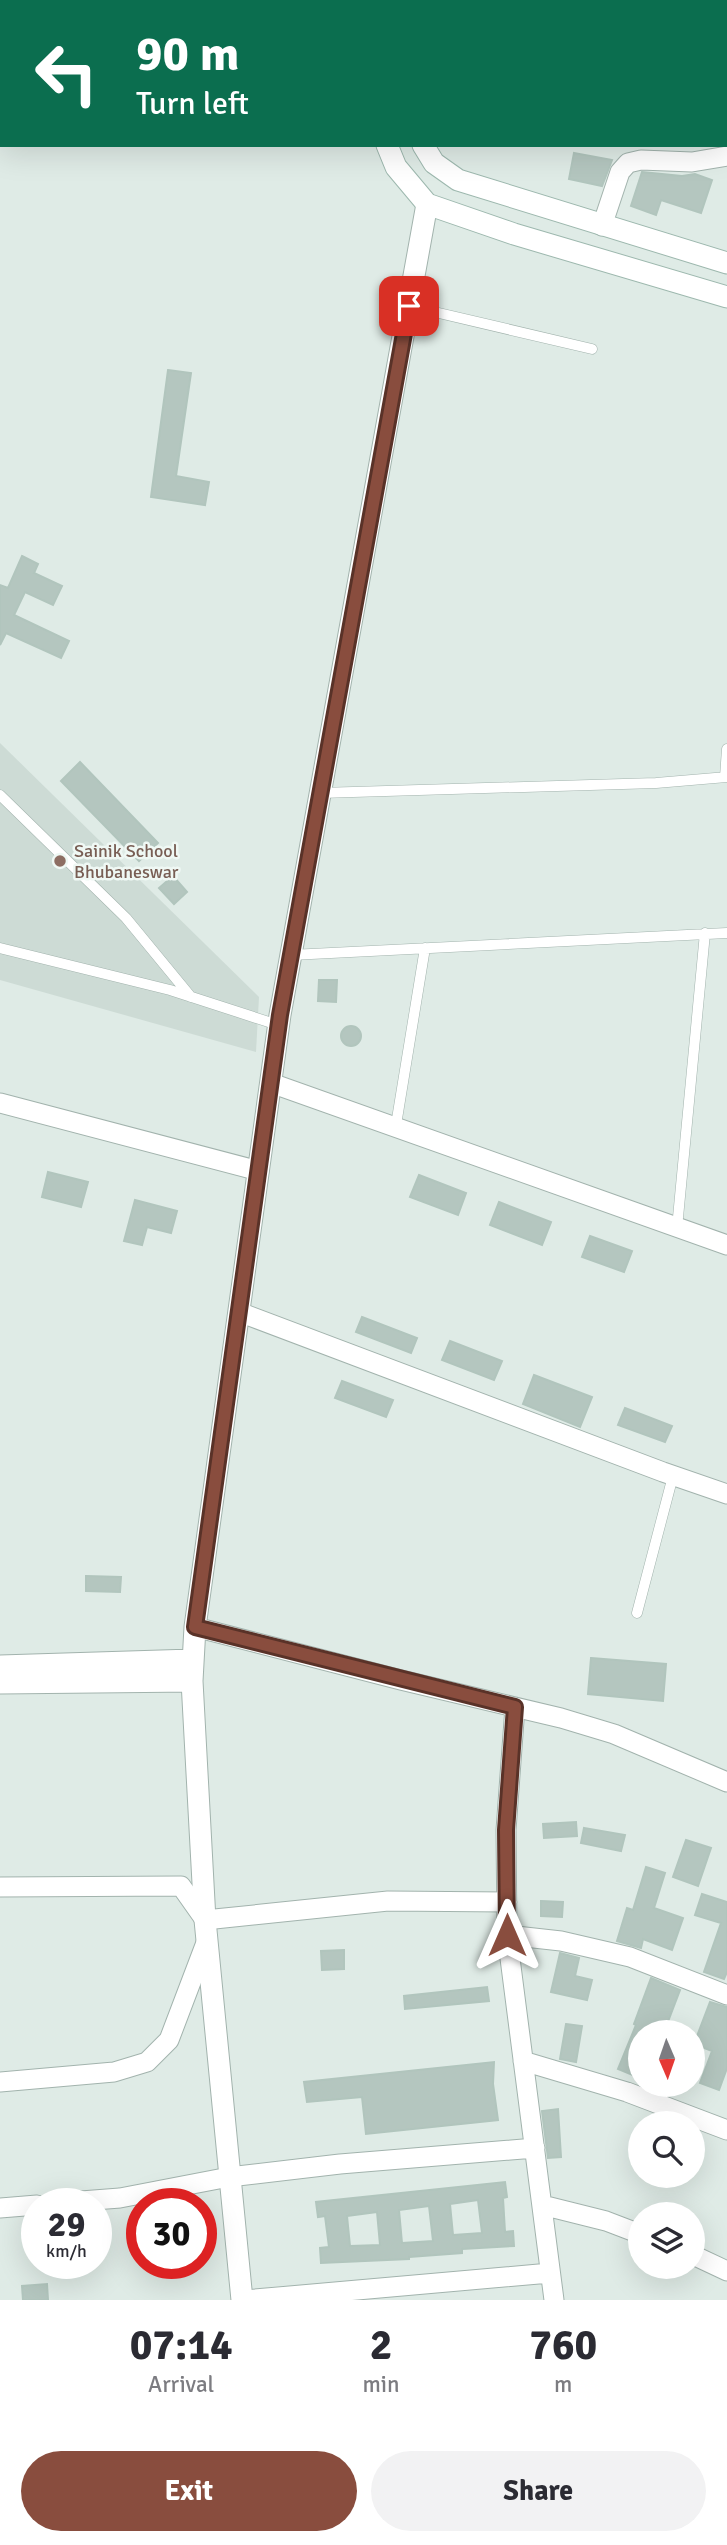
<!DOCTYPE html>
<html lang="en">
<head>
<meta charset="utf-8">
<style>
  body { margin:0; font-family:Signika,sans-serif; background:#f2f2f3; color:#2b2b33; height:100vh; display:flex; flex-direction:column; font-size:26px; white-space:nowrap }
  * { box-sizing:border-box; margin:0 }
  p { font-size:23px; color:#7c7c81 }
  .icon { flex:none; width:38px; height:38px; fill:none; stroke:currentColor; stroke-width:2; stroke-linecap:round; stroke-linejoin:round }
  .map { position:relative; height:2300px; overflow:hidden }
  .side { display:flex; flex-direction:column; background:#fff; flex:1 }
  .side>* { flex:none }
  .banner { position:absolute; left:0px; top:0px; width:728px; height:147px; box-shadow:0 7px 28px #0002; background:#0b6e4f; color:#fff; overflow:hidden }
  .needle { width:46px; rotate:178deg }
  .buttons { position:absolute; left:628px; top:2020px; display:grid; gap:14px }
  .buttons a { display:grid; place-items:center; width:77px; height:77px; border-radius:50%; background:#fff; box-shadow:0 7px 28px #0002; font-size:35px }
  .speed { position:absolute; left:21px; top:2188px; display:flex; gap:14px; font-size:35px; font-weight:700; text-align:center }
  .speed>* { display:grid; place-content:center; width:91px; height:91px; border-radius:50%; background:#fff; box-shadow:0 7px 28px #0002; line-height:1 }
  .speed small { font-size:18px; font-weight:400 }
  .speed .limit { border:10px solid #d22; background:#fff; color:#111 }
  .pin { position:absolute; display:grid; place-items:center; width:60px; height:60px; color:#fff; margin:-30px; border-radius:14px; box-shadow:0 4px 10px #0006 }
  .me { position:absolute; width:77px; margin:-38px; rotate:0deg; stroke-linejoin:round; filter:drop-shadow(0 0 5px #0008) }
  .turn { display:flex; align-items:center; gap:24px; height:147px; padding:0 21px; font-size:32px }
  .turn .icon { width:91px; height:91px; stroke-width:2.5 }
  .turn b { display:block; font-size:49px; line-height:60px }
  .eta { display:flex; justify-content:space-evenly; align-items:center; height:119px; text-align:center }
  .eta b { font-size:42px; font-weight:700; line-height:49px }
  .primary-button { display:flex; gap:14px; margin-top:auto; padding:14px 21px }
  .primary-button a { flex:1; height:80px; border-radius:42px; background:#894d3e; color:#fff; font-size:28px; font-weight:700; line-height:80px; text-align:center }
  .primary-button a+a { background:#f2f2f3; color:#2b2b33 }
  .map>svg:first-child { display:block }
  .built { fill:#cddbd5 }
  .building { fill:#b4c6bf; stroke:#b1c5bd; stroke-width:2; fill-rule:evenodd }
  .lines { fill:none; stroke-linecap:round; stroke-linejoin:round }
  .service-casing { stroke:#a2b3ad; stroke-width:11 }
  .minor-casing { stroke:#a2b3ad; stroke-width:21 }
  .tertiary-casing { stroke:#a2b3ad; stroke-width:23 }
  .secondary-casing { stroke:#9db8ae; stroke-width:23 }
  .service { stroke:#fff; stroke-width:10 }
  .minor { stroke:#fff; stroke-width:19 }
  .tertiary { stroke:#fff; stroke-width:21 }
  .secondary { stroke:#fff; stroke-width:21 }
  .route-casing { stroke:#593228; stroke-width:18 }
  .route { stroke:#894d3e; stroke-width:12 }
  .education-dot { fill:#8d6e63; stroke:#eff8f4; stroke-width:2.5 }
  .labels { text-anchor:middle; stroke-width:5; stroke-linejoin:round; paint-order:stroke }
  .education-label { font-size:18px; fill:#785e54; stroke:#eff8f4; text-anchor:start }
</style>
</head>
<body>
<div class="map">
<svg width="727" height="2300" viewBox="0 0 727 2300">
  <rect width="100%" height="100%" fill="#dfebe6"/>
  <path class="built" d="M0,743L259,997L256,1052L0,980Z"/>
  <path class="building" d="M574,153L612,160L602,186L569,179Z
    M642,172L682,176L695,174L712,180L701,213L661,200L656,215L631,206Z
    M168,370L191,373L176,476L209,482L205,505L151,497Z
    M22,556L38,564L34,573L62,586L53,605L25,592L14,615L69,641L61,658L6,633L0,645V585L8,588Z
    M80,762L158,843L139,861L61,781Z
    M173,876L187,892L174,904L159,888Z
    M319,980H337L336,1002L318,1001Z
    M341 1036a10 10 0 1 1 20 0a10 10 0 1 1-20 0Z
    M48,1172L88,1182L81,1207L42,1197Z
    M419,1175L466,1193L458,1215L410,1197Z
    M135,1200L177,1211L171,1233L147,1227L142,1245L124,1241Z
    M499,1202L551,1222L542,1245L490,1225Z
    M590,1236L632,1251L624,1272L582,1257Z
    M362,1317L417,1338L411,1353L356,1332Z
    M450,1341L502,1361L494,1380L442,1360Z
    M534,1375L592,1397L580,1427L523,1404Z
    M342,1381L393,1400L386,1417L335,1398Z
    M625,1408L672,1426L665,1442L618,1425Z
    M86,1576L121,1577L120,1592L86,1591Z
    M591,1658L666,1664L663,1701L588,1694Z
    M576,1822L577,1836L544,1838L543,1824Z
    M584,1828L625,1835L621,1851L581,1843Z
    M686,1840L711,1848L698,1886L673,1877Z
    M646,1867L665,1873L654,1908L683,1918L672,1950L643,1939L641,1948L617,1941L627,1908L633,1910Z
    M702,1894L727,1902V1972L724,1979L704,1972L721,1923L695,1915Z
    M541,1901L563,1902L562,1917L541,1916Z
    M344,1950V1969L322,1970L321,1951Z
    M560,1953L579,1958L575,1976L592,1980L587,2000L551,1992Z
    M651,1978L680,1990L664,2032H640V2078L618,2069L636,2025L634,2024Z
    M487,1987L489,2001L405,2009L404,1996Z
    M710,2002L727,2007V2068L719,2090L700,2083L712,2051L694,2044Z
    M566,2024L582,2026L576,2062L560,2059Z
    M494,2062L493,2084L498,2120L366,2134L362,2097L307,2102L304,2082Z
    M558,2109L561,2157L548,2158L542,2111Z
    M505,2182L507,2197L503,2198L505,2232L513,2231L514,2246L462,2249V2253L409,2257V2259L321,2263L320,2248L329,2247L325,2216L318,2217L316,2202ZM478,2200L482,2233L453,2235L450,2204ZM429,2206L433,2241L402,2243L399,2210ZM377,2212L380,2245L350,2246L347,2216Z
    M47,2284L48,2300H23L22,2286Z"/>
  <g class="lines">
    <g class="service-casing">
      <path id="service" d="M409,306L592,349
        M725,777L727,749
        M320,793L656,783L727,777
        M0,795L126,918L191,997
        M0,948L170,990L278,1025
        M291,955L727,933
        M396,1125L425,948
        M677,1228L705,933
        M637,1613L673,1476"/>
    </g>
    <g class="minor-casing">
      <path id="minor" d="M114,0L120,2
        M602,226L620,172L628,163L641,160L692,162L727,156
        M271,1083L727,1245
        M0,1103L259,1171
        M239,1312L663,1472L727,1494
        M195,1627L401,1680L561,1718L614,1734L727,1782
        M515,1707L506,1830L507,1935L554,2300
        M0,1887L181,1886L205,1920L388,1901L507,1902
        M507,1935L561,1941L630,1957L727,1995
        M523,2061L627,2092L727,2130
        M0,2082L114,2072L147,2062L169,2040L207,1940
        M55,2203L120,2198L229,2177L340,2164L535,2148
        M542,2205L606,2221L640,2234
        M0,2208L37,2205
        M693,2255L727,2271
        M244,2300L550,2273"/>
    </g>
    <g class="tertiary-casing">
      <path id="tertiary" d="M0,1666L193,1660
        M0,1683L192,1681
        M242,2300L205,1920L192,1681L195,1627L280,1015L427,204"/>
    </g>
    <g class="secondary-casing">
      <path id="secondary" d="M402,2V0
        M432,2V0
        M387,145L396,167L427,204L514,234L727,297
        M423,145L434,163L458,180L727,263"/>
    </g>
    <use href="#service" class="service"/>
    <use href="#minor" class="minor"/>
    <use href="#tertiary" class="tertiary"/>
    <use href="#secondary" class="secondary"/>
  </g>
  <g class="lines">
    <g class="route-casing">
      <path id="route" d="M409,306L280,1015L195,1627L515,1707L506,1830L507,1935"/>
    </g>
    <use href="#route" class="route"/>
  </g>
  <circle class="education-dot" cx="60" cy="861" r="7"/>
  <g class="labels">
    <g class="education-label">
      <text x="74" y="857">Sainik School<tspan x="74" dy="21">Bhubaneswar</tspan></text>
    </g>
  </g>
</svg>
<div class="buttons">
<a><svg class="needle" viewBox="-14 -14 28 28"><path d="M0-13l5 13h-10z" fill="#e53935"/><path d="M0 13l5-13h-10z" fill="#7c7c81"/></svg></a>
<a><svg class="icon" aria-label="search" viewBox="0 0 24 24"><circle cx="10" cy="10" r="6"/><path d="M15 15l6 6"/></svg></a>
<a><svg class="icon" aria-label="layers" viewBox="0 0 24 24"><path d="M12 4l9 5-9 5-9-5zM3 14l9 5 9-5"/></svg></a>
</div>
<div class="speed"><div>29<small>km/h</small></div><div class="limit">30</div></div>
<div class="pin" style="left:409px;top:306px;background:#d93025"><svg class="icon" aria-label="arrive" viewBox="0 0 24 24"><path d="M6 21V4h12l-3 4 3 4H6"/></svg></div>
<svg class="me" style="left:507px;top:1935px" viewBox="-20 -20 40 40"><path d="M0-17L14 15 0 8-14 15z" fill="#894d3e" stroke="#fff" stroke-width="4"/></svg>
<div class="banner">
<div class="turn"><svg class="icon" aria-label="left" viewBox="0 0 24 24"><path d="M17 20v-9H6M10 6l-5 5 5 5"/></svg><div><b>90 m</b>Turn left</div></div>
</div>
</div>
<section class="side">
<div class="eta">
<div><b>07:14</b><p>Arrival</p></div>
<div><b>2</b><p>min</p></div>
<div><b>760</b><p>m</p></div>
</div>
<div class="primary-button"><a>Exit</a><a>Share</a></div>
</section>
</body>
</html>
